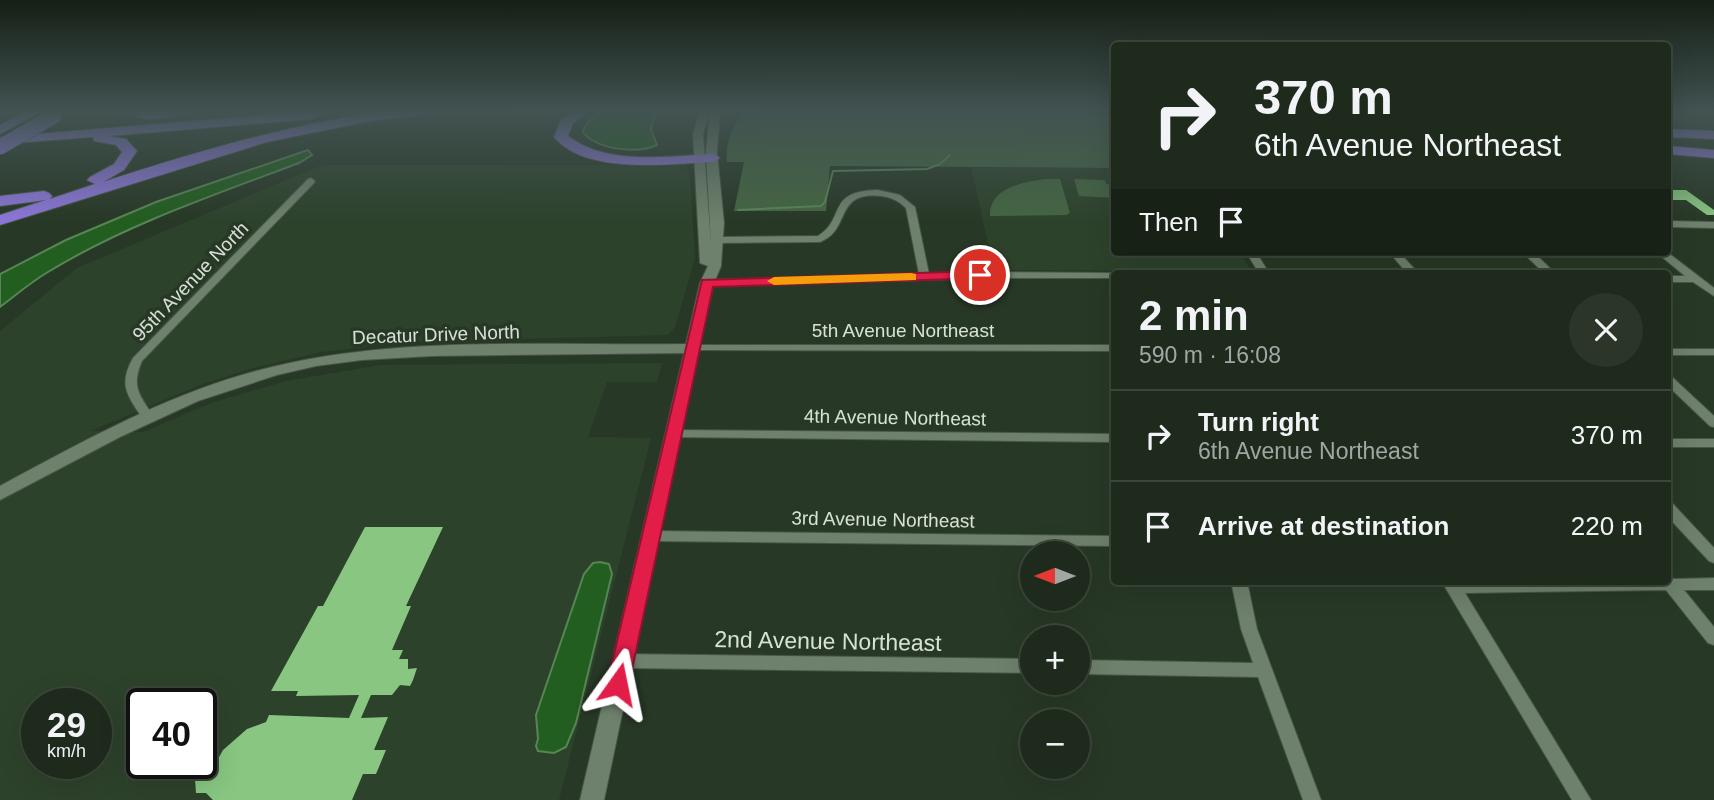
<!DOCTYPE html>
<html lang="en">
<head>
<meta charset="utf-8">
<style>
  body { margin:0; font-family:Helvetica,sans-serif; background:#2b3629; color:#f1f3f6; height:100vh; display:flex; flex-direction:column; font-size:26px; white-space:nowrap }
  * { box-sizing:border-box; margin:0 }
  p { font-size:23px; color:#a1a7a3 }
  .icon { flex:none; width:38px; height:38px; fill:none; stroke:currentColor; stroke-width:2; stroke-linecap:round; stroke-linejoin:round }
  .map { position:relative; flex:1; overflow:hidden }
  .drawer { position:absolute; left:1111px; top:270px; width:560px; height:315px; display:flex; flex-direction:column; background:#1e2a1c; border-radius:7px; box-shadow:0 7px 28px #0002,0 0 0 2px #3c463b }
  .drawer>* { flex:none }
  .top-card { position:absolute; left:1111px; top:42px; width:560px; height:214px; border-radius:7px; box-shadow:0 7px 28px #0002,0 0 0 2px #3c463b; background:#1e2a1c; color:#f1f3f6; overflow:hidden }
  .needle { width:46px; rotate:270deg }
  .buttons { position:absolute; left:1020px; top:541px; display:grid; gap:14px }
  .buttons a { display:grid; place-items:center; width:70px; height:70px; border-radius:50%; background:#1e2a1c; box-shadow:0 7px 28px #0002,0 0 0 2px #3c463b; font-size:35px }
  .speed { position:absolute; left:21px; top:688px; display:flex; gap:14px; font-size:35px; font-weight:700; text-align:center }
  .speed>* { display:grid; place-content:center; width:91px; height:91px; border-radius:50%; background:#1e2a1c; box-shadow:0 7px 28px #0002,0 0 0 2px #3c463b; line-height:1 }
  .speed small { font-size:18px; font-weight:400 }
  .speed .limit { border:4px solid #111; border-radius:10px; background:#fff; color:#111 }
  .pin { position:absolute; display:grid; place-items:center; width:60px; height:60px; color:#fff; margin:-30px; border:4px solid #fff; border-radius:50%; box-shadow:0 2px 7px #0007 }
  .me { position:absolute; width:77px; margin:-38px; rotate:12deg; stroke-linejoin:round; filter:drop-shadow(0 0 5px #0008) }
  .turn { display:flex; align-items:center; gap:24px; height:147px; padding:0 28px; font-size:32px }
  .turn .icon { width:91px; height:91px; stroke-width:2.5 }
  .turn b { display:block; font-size:49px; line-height:60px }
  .then { display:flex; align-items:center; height:66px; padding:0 28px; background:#0003; gap:14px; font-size:26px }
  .round { display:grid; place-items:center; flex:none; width:74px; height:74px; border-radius:37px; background:#2b3629 }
  .summary { display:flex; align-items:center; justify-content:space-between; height:119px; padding:0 28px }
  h1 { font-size:42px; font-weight:700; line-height:52px }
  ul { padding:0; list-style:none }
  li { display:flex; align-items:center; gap:21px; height:91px; padding:0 28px; border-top:2px solid #3c463b }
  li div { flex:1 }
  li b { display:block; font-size:26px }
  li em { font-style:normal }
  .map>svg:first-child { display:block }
  .built { fill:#2d422b; fill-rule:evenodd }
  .green { fill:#446541 }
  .water { fill:#225e1f; stroke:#588556; stroke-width:2 }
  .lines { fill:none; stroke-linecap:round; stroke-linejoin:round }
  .stream { stroke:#588556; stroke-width:2 }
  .building { fill:#88c682 }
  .street-casing { stroke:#485547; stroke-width:2 }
  .secondary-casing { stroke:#485547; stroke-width:2 }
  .highway-casing { stroke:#485547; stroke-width:2 }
  .street { fill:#6e816c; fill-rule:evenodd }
  .secondary { fill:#6e816c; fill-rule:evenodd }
  .highway { fill:#8c76d9; fill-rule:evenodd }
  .highway-bridge-casing { stroke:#485547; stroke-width:16; stroke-linecap:butt }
  .highway-bridge { stroke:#8c76d9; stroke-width:15 }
  .route { fill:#e11d48; stroke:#92132f; stroke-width:2 }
  .slow { fill:#f59e0b }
  .labels { text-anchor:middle; stroke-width:7; stroke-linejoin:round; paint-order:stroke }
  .street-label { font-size:19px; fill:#d7e1d6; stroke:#283826 }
  .near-street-label { font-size:23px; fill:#d7e1d6; stroke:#283826 }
</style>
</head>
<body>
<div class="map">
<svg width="1714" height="800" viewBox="0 0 1714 800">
  <rect width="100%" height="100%" fill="#283826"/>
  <path class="built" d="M1668,110H1714V129L1668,127Z
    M322,165H686L690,177L695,258L675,327L668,335L408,342L321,352L253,368L200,385L91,431L143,432L211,403L286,381L381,365L662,363L657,382H607L588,437L651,438L559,800H0V331L77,268ZM37,704H96V763H37ZM142,704H201V763H142Z
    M971,167L1115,168V252H1240L1251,271L994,270Z"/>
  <path class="green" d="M745,110H1039L1114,116L1115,168L830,166L826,211H734L744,162H727C725,140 733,127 745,110Z
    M1045,179H1060L1070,213L1066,215L990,216C989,188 1023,182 1045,179Z
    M1074,179L1105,180L1106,184H1115V198L1079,196Z"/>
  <path class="water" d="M612,110H657L651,129L657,145C637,154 597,150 583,132C587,118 598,113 612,110Z
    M308,150L312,155L299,163C214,195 125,225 48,272C31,282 16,295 0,307V274L66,240L156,202Z
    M600,562L609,564L612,574L576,723L566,747L554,753L538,751L536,746L538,739L536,715L584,574L593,563Z"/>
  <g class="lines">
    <path class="stream" d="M738,210L821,206L825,202L833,171L927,169L940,164L950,155"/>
  </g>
  <path class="building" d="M1668,190H1686L1714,210V215H1707L1686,200H1668Z
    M365,527H443L406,606H411L392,650H403L399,659H408V669L417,668L413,680L410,686L400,685L392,695H371L361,718L388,717L374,750H386L376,774H363L352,800H213L206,793H196L195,779L209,775L223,750L247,729L266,722L269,715L349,718L359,695L296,696L298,691H271L318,606H323Z"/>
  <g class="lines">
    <g class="street-casing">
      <path id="street" d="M311,178L315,181L314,183L142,361C131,387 139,394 153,416L147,420L143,419C127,395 118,385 133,358L308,179Z
        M878,190L900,195L915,207L929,274L993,272L1119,273H1115V278H993L707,286L702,283L707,280L919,274L906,208C899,201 891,197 881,196C833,191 852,230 820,242L718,243L713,240L718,237L818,236C847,218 825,191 878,190Z
        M1668,221L1714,222V228L1668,227Z
        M1246,252H1256L1269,273H1259Z
        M1389,252H1399L1418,273H1407Z
        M1522,252H1533L1555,273H1544Z
        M1656,252H1667L1714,288V296L1693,282H1668V276H1685Z
        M692,345H1115V351L688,350L686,348Z
        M1668,349H1714V355H1668Z
        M1668,376L1672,377L1714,416V427L1710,426L1668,386Z
        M674,430L1115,434V442L669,437L668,434L669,431Z
        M1668,439H1714V447H1668Z
        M1668,503L1673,504L1714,548V563L1709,561L1668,517Z
        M651,531L1115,536V546L651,541L646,540L644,536L646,532Z
        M1668,576L1674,579L1714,578V590H1684L1714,627V645L1708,643L1666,590L1465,593L1591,800H1572L1442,582L1668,581Z
        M1231,581H1247L1257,629L1321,800H1303L1258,677L1078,674V660L1253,663L1241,629Z
        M623,654L1032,659V673L623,668L617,666L615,661L617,656Z"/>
    </g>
    <g class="secondary-casing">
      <path id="secondary" d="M700,110H710L703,134L711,246L706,152L710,110H720L717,152L724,223L721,266L714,283L699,348L604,800H580L684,353L432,356L362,360L316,366L277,375L198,401L120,437L0,500V486C87,439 175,390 272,367C403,335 551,346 686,344L700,283L708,266L700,263L693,134Z"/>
    </g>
    <g class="highway-casing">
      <path id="highway" d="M28,110H44L0,134V125Z
        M158,110H189C179,117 145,123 135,116L137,113Z
        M397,110H433L426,114L371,121L267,142L0,225V215L46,200L0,206V196L44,191L49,193L52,196L50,199L95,184L87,180L90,177L114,164L122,152L116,145L94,141L93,137L3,144L0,143V137L313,111L320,115L313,119L109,136L126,139L137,151L124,170L103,182C199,151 296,122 397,110Z
        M575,110H592L573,123L568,136C607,166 667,156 713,154L720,158L713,162C668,164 586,175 554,137L561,120Z
        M1668,129L1714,131V139L1668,137Z
        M1668,146L1714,150V158L1668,154Z"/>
    </g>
    <use href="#street" class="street"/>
    <use href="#secondary" class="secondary"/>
    <use href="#highway" class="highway"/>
    <g class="highway-bridge-casing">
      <path id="highway-bridge" d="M0,147L54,116"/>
    </g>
    <use href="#highway-bridge" class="highway-bridge"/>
  </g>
  <linearGradient id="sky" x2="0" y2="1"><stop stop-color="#161f15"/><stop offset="0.5" stop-color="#425352"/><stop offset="1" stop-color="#425352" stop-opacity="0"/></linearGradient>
  <rect width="1714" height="222" fill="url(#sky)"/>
  <path class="route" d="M980,271L985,272V278L713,287L629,684L626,691L618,694L610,691L607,684L702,280Z"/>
  <path class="slow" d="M911,273L916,274V280L774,285L767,281L774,277Z"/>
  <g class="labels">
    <g class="street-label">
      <text transform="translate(190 281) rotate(-46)" y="7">95th Avenue North</text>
      <text x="903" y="337">5th Avenue Northeast</text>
      <text transform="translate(436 334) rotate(-2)" y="7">Decatur Drive North</text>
      <text transform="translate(895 417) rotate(1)" y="7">4th Avenue Northeast</text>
      <text transform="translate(883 519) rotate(1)" y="7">3rd Avenue Northeast</text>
    </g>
    <g class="near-street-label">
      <text transform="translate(828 641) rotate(1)" y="8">2nd Avenue Northeast</text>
    </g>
  </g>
</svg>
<div class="buttons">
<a><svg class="needle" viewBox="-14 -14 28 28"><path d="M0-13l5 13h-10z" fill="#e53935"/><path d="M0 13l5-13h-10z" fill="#a1a7a3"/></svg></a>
<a>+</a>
<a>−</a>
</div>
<div class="speed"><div>29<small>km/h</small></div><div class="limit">40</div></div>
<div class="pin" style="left:980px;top:275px;background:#d93025"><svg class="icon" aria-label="arrive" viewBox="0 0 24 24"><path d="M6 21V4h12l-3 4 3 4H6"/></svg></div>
<svg class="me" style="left:618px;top:684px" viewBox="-20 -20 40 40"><path d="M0-17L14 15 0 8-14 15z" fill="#e11d48" stroke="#fff" stroke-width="4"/></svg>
<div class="top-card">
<div class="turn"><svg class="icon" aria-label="right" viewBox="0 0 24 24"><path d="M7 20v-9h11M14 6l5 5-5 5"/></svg><div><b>370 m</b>6th Avenue Northeast</div></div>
<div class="then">Then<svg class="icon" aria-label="arrive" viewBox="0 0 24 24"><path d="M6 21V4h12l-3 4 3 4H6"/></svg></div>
</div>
<section class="drawer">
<div class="summary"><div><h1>2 min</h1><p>590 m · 16:08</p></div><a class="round"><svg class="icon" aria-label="close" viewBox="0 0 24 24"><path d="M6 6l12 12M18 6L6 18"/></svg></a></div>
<ul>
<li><svg class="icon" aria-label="right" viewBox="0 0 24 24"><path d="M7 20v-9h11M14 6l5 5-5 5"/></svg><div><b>Turn right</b><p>6th Avenue Northeast</p></div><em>370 m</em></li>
<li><svg class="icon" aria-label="arrive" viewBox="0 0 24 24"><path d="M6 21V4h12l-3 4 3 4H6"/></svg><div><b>Arrive at destination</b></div><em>220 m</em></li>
</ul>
</section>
</div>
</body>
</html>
